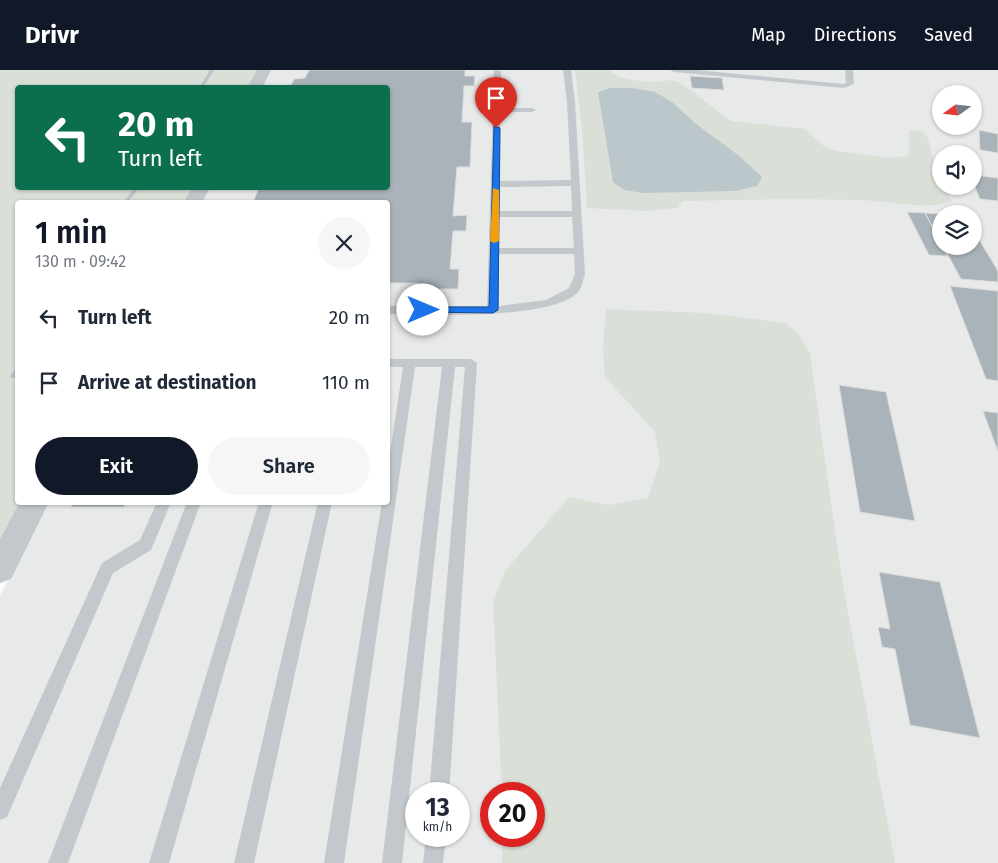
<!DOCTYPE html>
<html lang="en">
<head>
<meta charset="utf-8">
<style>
  body { margin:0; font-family:"Fira Sans",sans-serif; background:#f6f6f7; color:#1f2937; height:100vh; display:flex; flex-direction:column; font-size:19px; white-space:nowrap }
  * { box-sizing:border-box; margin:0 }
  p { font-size:16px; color:#747a83 }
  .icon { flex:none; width:28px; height:28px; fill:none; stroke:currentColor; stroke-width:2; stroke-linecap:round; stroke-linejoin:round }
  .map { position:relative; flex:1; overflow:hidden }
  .drawer { position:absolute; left:15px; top:130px; width:375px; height:305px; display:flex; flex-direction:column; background:#fff; border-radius:5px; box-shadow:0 1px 4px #0004 }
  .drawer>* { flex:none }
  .banner { position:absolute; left:15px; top:15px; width:375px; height:105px; border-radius:5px; box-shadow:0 1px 4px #0004; background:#0b6e4f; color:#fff; overflow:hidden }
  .needle { width:32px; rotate:255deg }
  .tools { position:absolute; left:932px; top:15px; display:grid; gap:10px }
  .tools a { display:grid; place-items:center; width:50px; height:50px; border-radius:50%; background:#fff; box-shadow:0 1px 4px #0004; font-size:25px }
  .speed { position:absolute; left:405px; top:712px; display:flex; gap:10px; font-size:25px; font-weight:700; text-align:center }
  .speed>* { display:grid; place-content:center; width:65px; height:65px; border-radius:50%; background:#fff; box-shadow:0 1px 4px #0004; line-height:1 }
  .speed small { font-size:12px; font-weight:400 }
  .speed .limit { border:8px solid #d22; background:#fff; color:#111 }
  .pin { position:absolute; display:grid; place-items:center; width:42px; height:42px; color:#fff; margin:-51px -21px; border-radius:50% 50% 50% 0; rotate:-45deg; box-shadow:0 0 5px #0007 }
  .pin .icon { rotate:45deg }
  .me { position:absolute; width:55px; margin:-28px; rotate:90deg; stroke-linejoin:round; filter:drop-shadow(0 0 4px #0008) }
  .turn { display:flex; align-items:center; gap:18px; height:105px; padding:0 20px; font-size:22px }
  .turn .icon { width:65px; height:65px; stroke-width:2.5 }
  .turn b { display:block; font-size:35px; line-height:42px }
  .round { display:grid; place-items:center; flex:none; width:52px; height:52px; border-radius:26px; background:#f6f6f7 }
  .overview { display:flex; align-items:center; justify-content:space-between; height:85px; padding:0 20px }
  h1 { font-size:30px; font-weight:600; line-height:38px; color:#111827 }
  .primary-button { display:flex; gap:10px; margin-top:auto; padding:10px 20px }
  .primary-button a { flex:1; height:58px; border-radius:30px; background:#111827; color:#fff; font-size:20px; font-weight:600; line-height:58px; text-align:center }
  .primary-button a+a { background:#f6f6f7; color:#1f2937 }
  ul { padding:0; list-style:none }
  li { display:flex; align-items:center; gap:15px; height:65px; padding:0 20px }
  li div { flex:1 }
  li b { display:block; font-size:19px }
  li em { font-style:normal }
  header { display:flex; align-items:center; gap:30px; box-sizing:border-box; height:70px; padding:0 25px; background:#111827; color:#fff }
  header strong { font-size:24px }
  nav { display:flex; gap:28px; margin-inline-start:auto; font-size:18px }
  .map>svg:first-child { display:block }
  .built { fill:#e8e9e9; fill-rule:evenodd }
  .green { fill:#dadfd7; fill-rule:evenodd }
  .water { fill:#bbc7cb }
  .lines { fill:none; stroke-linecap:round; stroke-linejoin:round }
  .stream { fill:#bbc7cb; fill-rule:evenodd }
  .building { fill:#aab3b9; stroke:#dcdcda }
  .service { fill:#c3c8cc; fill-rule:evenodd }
  .minor { fill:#c3c8cc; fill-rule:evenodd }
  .route { fill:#1a73e8; stroke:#114b97 }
  .slow { fill:#f59e0b }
</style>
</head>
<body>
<header>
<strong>Drivr</strong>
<nav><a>Map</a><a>Directions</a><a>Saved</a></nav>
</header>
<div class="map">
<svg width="998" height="793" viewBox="0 0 998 793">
  <rect width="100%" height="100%" fill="#fafaf8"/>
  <path class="built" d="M270,0H998V793H0V526L48,433L388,432V132H202L210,118H388V18L261,17ZM941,24H974V56H941ZM941,84H974V116H941ZM941,144H974V176H941ZM416,724H459V766H416ZM491,724H534V766H491Z"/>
  <path class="green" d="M0,0H259L250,17L18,18V118H197L189,132H18V432L27,433L0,481Z
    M575,0H610C615,11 644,11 656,12C662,12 670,9 675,11C687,14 717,43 732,51L805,59L826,78L837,81L888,88L907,86L909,82V60L923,62L927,66L941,116L953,131C931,141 882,130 858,130C799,128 740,130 682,131L678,138L648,141L587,138L582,58ZM610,18C654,18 665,26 696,54L684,121L644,123L598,21Z
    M606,239L706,243L786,253L799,265L810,284L842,510L895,793H502V766H534V724H502L493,531L505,501L569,427L609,435L648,428L660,391L655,362L605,307L603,279Z"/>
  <path class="water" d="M610,18H632L655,22L672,32L696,54L738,85L762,107L757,116L734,121L644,123L624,120L613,112L598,22Z"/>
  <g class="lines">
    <path class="stream" d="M210,0H214L203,18H199Z
      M134,118H139L128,132H124Z
      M16,298H18V305L15,308H11L10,306Z"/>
  </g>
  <path class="building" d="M309,0H465V6H475L474,16H464L462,52H472L470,97H457L453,146L467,145L466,161H453L450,199H459L458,219H417L418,213H388V132H253L259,118H388V18L290,17L294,9L305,8Z
    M690,6L722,8L724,20L692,18Z
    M979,60L998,64V83L980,80Z
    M974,105L998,108V131L980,129L974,115Z
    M907,142L925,143L948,186L929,185Z
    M925,143L941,144V173Z
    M974,161L998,201V212L961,209L943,176H974Z
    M950,216L998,221V311L986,309Z
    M839,315L886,322L915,451L860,442Z
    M983,341L998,343V382Z
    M73,432H126L124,437H71Z
    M879,502L940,512L980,668L910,655L895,579L882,577L878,557L890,559Z"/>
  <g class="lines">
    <path class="service" d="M494,0L501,1L500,38H532L536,40L532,42H500V111L571,110L567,32L563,0H571L575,32L585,204C583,209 582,218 578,222C554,250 426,245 388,244V236H487ZM571,116L572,141H499L500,117ZM499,147H572L574,178H499ZM499,184H574L575,204L569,218L546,230L499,236Z
      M670,0H697L843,14L846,13L845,0H853L854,14L844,18L674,2Z
      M388,289H471L477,293L449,724H429L465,297H455L402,793H382L442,297H415L344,793H324L382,432H388V396L403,297H388Z
      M157,432H171L151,480L113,503L7,747L0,750V718L102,493L140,470Z
      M187,432H201L68,793H48Z
      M259,432H273L169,793H149Z
      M318,432H332L254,793H234Z
      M426,766H446L443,793H423Z"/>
    <path class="minor" d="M257,0H271L262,18H247Z
      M192,118H210L202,132H184Z
      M20,432H49L11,509L0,513V469Z"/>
  </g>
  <path class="route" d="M494,56L500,58L498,240L493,243L419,242V238L423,237H489Z"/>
  <path class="slow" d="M493,118L499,120V171L494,173L490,171Z"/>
</svg>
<div class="tools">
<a><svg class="needle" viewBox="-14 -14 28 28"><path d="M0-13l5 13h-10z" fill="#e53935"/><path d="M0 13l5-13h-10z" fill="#747a83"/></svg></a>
<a><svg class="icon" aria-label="sound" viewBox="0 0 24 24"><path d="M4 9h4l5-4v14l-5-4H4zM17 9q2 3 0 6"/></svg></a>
<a><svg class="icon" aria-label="layers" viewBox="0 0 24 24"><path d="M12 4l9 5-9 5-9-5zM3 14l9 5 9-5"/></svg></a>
</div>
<div class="speed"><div>13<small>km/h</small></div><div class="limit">20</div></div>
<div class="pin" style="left:496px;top:58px;background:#d93025"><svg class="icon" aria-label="arrive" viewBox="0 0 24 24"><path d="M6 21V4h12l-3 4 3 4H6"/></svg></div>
<svg class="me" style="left:423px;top:240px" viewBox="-20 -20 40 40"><circle r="19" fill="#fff"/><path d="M0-13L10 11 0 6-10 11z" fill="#1a73e8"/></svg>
<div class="banner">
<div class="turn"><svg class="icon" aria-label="left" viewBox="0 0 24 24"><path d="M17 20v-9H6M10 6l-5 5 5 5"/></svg><div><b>20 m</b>Turn left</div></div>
</div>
<section class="drawer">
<div class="overview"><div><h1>1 min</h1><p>130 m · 09:42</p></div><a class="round"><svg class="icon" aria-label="close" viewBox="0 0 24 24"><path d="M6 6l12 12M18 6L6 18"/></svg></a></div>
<ul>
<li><svg class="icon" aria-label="left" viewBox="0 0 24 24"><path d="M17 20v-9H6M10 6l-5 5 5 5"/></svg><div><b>Turn left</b></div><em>20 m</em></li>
<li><svg class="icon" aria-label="arrive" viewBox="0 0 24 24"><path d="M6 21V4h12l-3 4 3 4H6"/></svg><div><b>Arrive at destination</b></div><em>110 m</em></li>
</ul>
<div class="primary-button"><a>Exit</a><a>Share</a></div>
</section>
</div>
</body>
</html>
